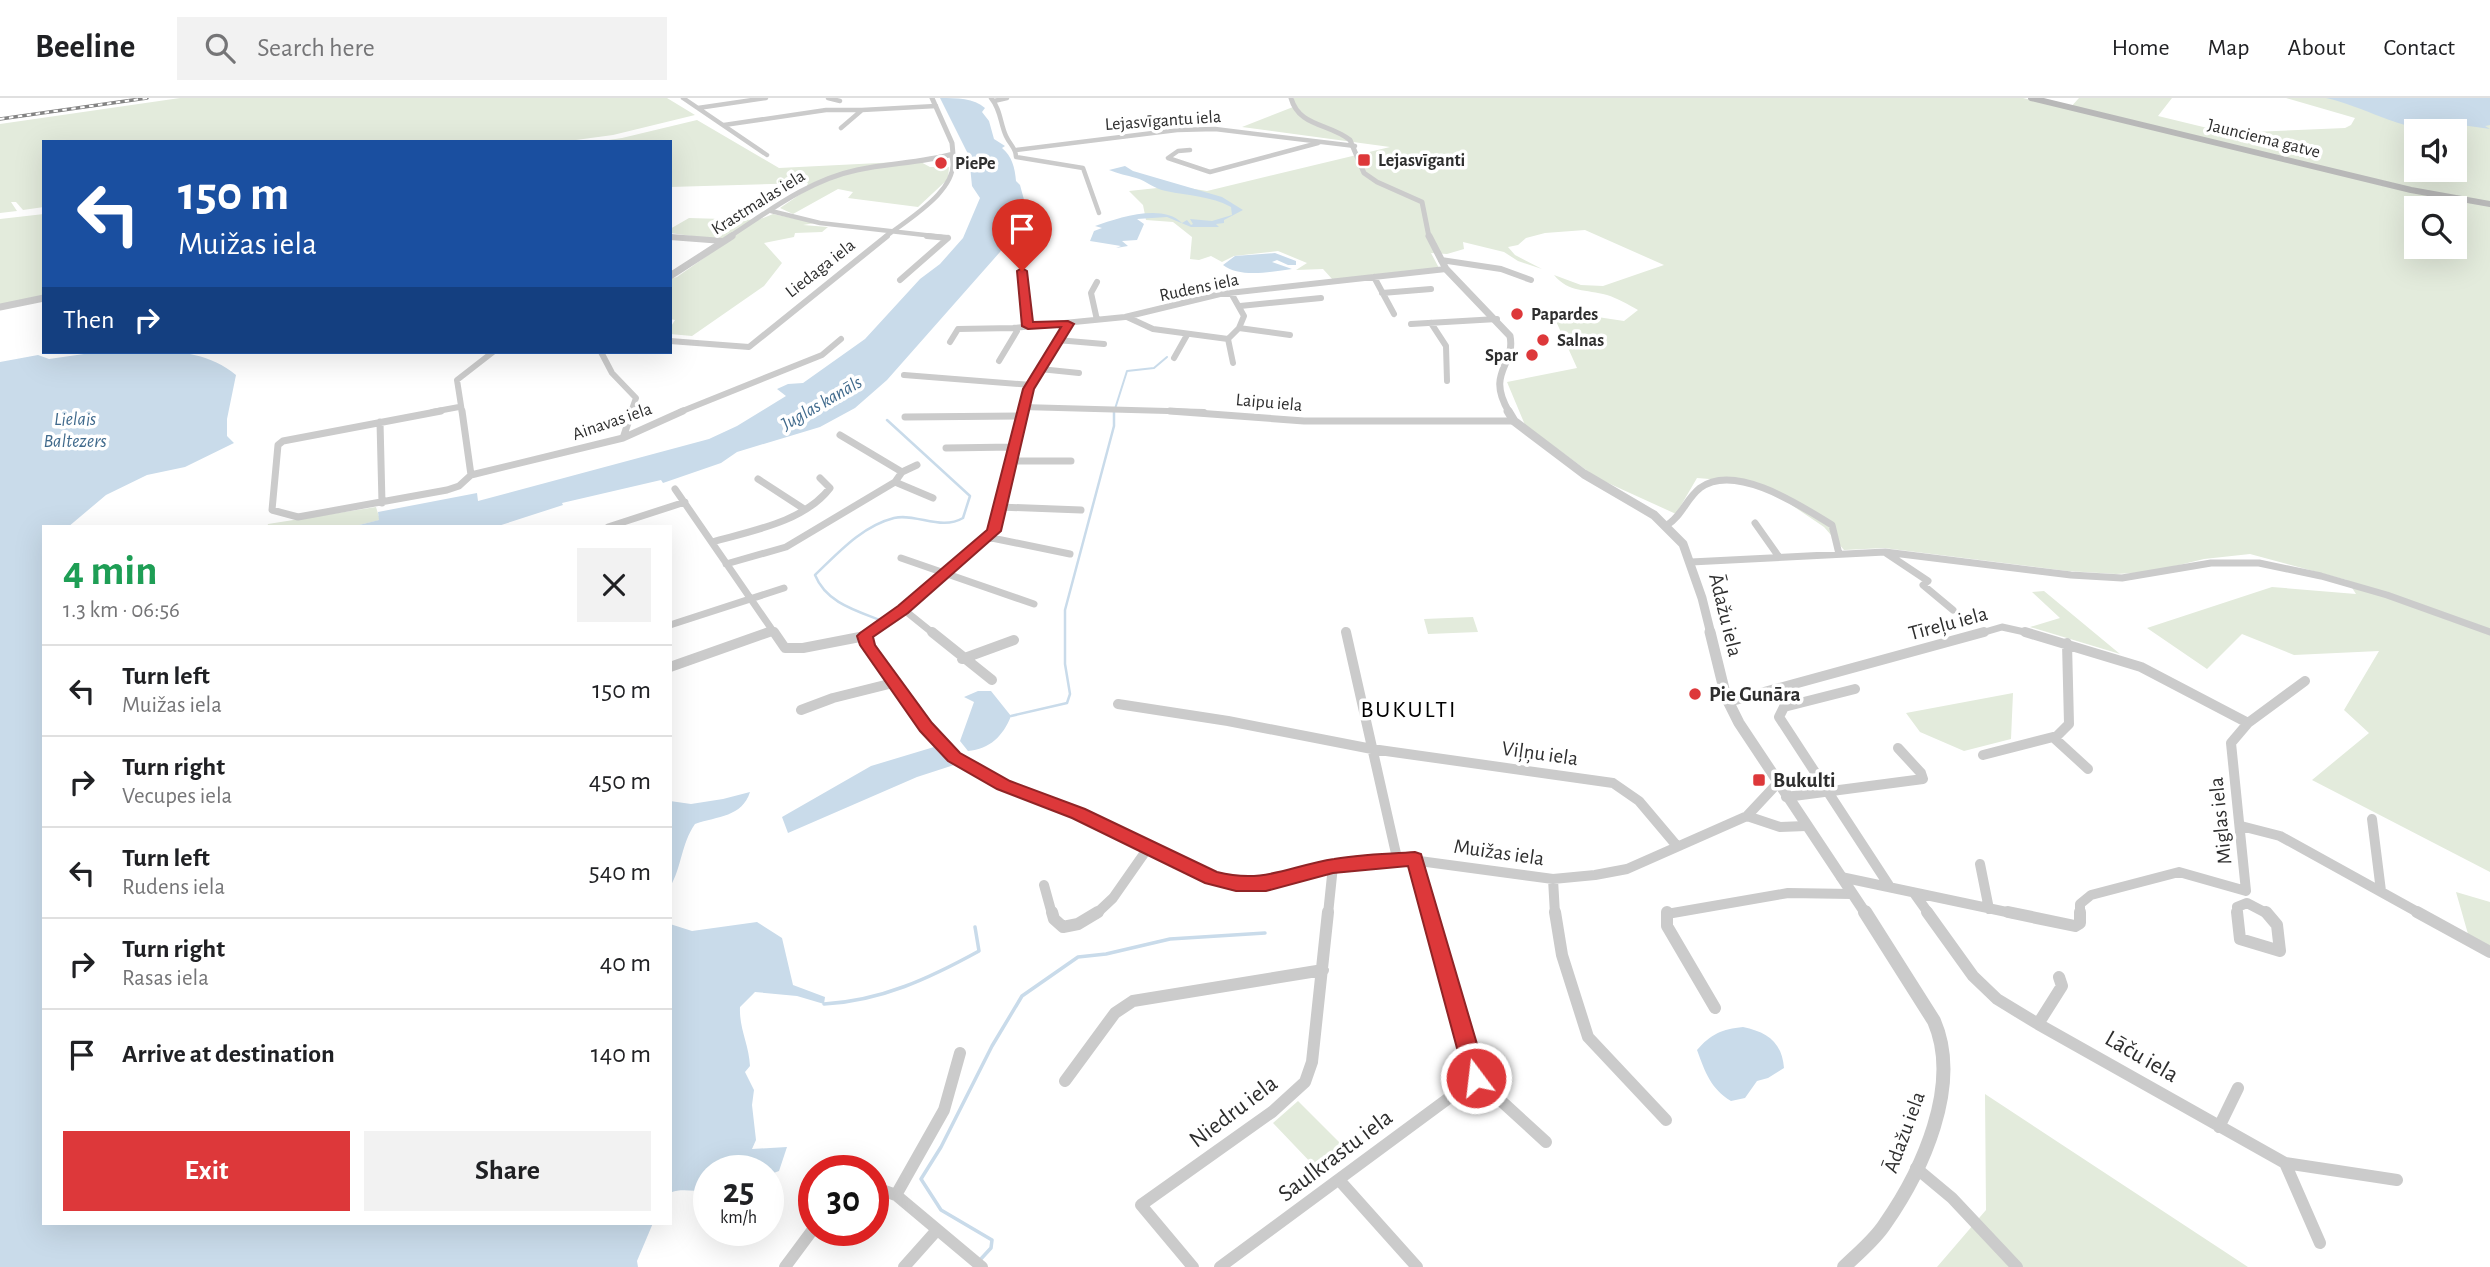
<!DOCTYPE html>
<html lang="en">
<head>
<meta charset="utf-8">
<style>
  body { margin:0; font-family:"Alegreya Sans",sans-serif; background:#f2f2f2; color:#202124; height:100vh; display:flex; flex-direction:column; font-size:26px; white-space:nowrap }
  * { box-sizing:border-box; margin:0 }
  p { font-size:23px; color:#757577 }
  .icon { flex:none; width:38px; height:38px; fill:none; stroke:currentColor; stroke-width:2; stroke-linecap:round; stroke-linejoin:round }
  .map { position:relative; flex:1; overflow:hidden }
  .details { position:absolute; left:42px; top:427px; width:630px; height:700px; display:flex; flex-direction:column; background:#fff; border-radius:0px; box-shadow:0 7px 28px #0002 }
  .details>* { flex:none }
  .guide { position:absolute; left:42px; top:42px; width:630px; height:214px; border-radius:0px; box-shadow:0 7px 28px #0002; background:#1a4fa0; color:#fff; overflow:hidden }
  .tools { position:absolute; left:2404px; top:21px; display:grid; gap:14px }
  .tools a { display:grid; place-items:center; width:63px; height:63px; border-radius:0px; background:#fff; box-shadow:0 7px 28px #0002; font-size:35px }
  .speed { position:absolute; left:693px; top:1057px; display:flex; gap:14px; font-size:35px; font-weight:700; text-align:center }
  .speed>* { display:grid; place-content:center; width:91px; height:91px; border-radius:50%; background:#fff; box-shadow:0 7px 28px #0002; line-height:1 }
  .speed small { font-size:18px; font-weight:400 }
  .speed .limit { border:10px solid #d22; background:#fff; color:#111 }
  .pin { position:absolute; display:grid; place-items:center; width:60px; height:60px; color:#fff; margin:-72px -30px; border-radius:50% 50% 50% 0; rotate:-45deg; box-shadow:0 0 7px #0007 }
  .pin .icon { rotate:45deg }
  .me { position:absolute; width:77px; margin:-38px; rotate:345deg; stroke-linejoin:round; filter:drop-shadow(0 0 5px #0008) }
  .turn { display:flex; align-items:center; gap:24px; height:147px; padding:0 21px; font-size:32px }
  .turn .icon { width:91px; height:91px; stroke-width:2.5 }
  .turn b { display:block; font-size:49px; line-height:60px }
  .then { display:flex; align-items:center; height:66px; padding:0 21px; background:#0003; gap:14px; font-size:26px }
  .round { display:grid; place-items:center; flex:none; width:74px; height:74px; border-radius:0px; background:#f2f2f2 }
  .headline { display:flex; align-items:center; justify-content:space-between; height:119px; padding:0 21px }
  h1 { font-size:42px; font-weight:700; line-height:52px; color:#1e9e55 }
  .primary-button { display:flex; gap:14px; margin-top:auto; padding:14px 21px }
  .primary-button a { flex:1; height:80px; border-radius:0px; background:#dd383a; color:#fff; font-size:28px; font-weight:700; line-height:80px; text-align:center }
  .primary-button a+a { background:#f2f2f2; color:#202124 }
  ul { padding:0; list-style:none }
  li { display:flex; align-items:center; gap:21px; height:91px; padding:0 21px; border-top:2px solid #e0e0e0 }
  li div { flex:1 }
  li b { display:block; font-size:26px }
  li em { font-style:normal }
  header { display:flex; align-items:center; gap:42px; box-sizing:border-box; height:98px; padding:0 35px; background:#fff; border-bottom:2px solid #e0e0e0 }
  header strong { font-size:33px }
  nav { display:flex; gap:38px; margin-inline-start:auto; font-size:24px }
  .search { width:490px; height:63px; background:#f2f2f2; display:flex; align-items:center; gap:18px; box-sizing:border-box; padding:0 24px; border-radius:0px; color:#757577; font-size:26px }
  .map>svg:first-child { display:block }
  .green { fill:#e3ebdc; fill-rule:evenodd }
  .water { fill:#c9dbea }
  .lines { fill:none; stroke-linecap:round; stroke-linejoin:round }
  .stream-far2 { stroke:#c9dbea; stroke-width:2 }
  .stream-far1 { stroke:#c9dbea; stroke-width:2.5 }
  .stream { stroke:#c9dbea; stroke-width:3.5 }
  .minor-far4 { stroke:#cbcbcb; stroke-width:4.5 }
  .minor-far3 { stroke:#cbcbcb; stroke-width:6 }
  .minor-far2 { stroke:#cbcbcb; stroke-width:7 }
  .minor-far1 { stroke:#cbcbcb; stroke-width:10 }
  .minor { stroke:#cbcbcb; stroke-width:12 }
  .tertiary-far4 { stroke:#cbcbcb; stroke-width:5 }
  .tertiary-far3 { stroke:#cbcbcb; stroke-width:7 }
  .tertiary-far2 { stroke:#cbcbcb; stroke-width:9 }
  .tertiary-far1 { stroke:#cbcbcb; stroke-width:11 }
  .tertiary { stroke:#cbcbcb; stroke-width:14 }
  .secondary { stroke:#b8b8b8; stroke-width:6 }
  .rail-casing { stroke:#838383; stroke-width:3.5 }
  .rail { stroke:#fff; stroke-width:2; stroke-dasharray:4.5; stroke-linecap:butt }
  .route { fill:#dd383a; stroke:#902426; stroke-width:2 }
  .poi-dot { fill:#dd383a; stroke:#fff; stroke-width:2.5 }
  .labels { text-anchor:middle; stroke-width:7; stroke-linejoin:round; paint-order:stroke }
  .far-street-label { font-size:18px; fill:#2e2e2e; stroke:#fff }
  .far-poi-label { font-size:18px; font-weight:bold; fill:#2e2e2e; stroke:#fff; text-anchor:start }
  .far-water-label { font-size:19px; font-style:italic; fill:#406a8c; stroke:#fff }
  .street-label { font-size:21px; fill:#2e2e2e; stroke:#fff }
  .poi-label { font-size:21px; font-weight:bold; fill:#2e2e2e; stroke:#fff; text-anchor:start }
  .quarter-label { font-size:24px; letter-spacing:2px; fill:#000; stroke:#fff }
  .near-street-label { font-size:24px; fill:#2e2e2e; stroke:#fff }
</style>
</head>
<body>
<header>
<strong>Beeline</strong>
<div class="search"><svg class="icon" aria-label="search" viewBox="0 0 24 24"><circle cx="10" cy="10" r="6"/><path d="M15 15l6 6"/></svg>Search here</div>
<nav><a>Home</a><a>Map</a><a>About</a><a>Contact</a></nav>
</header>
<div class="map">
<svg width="2490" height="1169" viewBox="0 0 2490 1169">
  <rect width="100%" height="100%" fill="#fff"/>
  <path class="green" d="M180,0H667L695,17L613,37L561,44H44V109L23,112L16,104H11L17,113L0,115V26Z
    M1294,0H2023L2069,11L2079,0H2172L2158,18L2228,35L2345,30L2351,27L2355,20L2286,0H2490V774L2312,682L2369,635L2344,612L2379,553L2294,557L2242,536L2207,571L2147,530L2272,489L2356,496L2347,482L2250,456L2204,461L2150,474L2116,476L2067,473L1884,450L1844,452L1824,429L1759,385L1697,380L1676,416L1597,380L1525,327L1507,284L1577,270L1551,212L1624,223L1638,212C1629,207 1617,200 1607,197C1586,191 1569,195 1554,177L1581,187L1603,188L1664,167L1585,132L1545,135L1526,140L1518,147L1508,149L1515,157L1542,171L1518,163L1504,154L1463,144L1464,151L1447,156L1431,155L1439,170L1333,182L1323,171L1296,172L1307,165L1278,153L1234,158L1222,164L1211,158L1199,162L1190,161L1192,139L1173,124L1146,122L1143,107L1129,93L1176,88L1207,93L1390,49L1242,29L1293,9ZM2417,33H2455V72H2417ZM2417,110H2455V149H2417Z
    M697,22L779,70L919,63L930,69H949L948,81L918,109L848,100L853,94L838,91L793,116L780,110L805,93L808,85L670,89V44H595L622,40Z
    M44,116V197L0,207V121Z
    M773,116L815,125L803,127L828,129L822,134L795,135L794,139L764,145L782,165L764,188L692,238L670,236V230L675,222L670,221V181L677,179L728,143L670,135V131L689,120L758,122Z
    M376,409L380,422L351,429H267L268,426Z
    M2044,493L2120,556L2030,529L2060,520L2032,494Z
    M1473,519L1478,534L1428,536L1424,521Z
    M2013,595L2011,641L1964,653L1920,634L1906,615Z
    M2456,794L2490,804V848L2468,836Z
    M1985,996L2248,1169H1937L1986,1112Z
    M1298,1003L1343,1048L1315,1069L1273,1025Z"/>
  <path class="water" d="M940,0C957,0 974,0 985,10L982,14L989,23L994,41L1005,48L1002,50C1012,58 1015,70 1016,83L1020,87L1026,109L1000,154L887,282L855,310L820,329L737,354L721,365L663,385L661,382L562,405L563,407L495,429H351L379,422L378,414L477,395L478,403L709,341L737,328L786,298L777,291L788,286L803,285L865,241L920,181L940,166L963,140L980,100L972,88L969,58Z
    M2326,0H2490V27L2485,28L2490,31L2448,25L2440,28L2452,32C2413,39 2364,8 2326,0Z
    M1125,68L1133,73L1222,99L1243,112L1224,122V125L1216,126L1219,129H1191L1167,119L1137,121L1144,126L1137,142L1122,143L1128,148L1116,150L1121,148L1090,143L1094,133L1102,130L1095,128C1118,120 1162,105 1182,125L1187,122L1191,127L1193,126L1190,121L1212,123L1232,117L1231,109C1211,98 1189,98 1166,93C1154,91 1147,83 1136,80C1126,77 1119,76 1109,72Z
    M1275,155L1296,163V167H1288L1277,162L1272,164L1292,171C1271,174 1239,180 1223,167L1235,158Z
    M98,254C146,254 197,245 236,277L227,321V338L234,345L185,369L147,377L106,397L68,429H44V1125H653L637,1163L638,1169H0V264L38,257L49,261Z
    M978,593H991L1011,618C1003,638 990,651 968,653L960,643L974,604L964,599Z
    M934,649L954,667L917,679L788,735L782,719L871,668Z
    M750,694C742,719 718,718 695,726C681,746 682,769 670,789V703L691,706L723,701Z
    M757,824L782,840L793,887L825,899L824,906L797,898L755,894L740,909C739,931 749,946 750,968L745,974L754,992L752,1007L756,1042L752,1051L787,1049L779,1073L768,1077V1073H709V1090C696,1096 683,1089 670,1095V826L692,833Z
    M1743,929C1767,934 1782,944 1784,970L1768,980L1757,983L1745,1000L1731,1003C1711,991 1705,974 1697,952C1711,936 1722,931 1743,929Z"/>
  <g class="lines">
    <path class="stream-far2" d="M1114,314L1127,273L1154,270L1167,259"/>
    <path class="stream-far1" d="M880,522C854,512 826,504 815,477C838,455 862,428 894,420C917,415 941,433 963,420L970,398L887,322
      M1011,618L1067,605L1070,596L1065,566V512L1114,328V313"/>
    <path class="stream" d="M824,906C881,903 930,880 979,853L975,829
      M979,1163L991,1150L992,1142L941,1112L921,1081L941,1049L992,948L1022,898L1078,859L1106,856L1170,841L1265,835"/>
    <path class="minor-far4" d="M683,0L767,57
      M828,0L840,3
      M991,0C1001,12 1000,25 1006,38C1010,47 1016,50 1016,59L1083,70L1099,115
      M994,3L1007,0
      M698,10L766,0
      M724,27L826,12H862
      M841,30L862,12L936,8
      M1016,52L1177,32L1215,31L1355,48
      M1190,52L1178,53L1168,60L1210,74L1318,45
      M771,113L820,125L942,139
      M670,139H673
      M885,139C907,122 964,89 951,57"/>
    <path class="minor-far3" d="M927,138L948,140
      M670,139L723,143
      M1441,162L1501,171L1531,182
      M1022,173L1028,228
      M1374,179L1394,216
      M900,182L948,140
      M1097,184L1091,195L1097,222
      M1382,195L1431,191
      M1240,208L1321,200
      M1127,219L1153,231L1228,241L1239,230L1244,218L1231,195
      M1431,225L1446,248L1447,283
      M1411,226L1497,221
      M1239,230L1290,237
      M1228,241L1233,265
      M1057,242L1104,246
      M670,243L749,249L887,138
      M950,244L958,231L1014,230L1125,219L1220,196L1446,171
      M601,254L612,275L636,300L631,314
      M1174,260L1187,237
      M999,263L1017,233L1014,230
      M1040,271L1079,275
      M904,277L1031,287
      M1022,309L1204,314
      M432,314L459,309
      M462,314L457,282L493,254
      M680,314L822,257L841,241
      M1023,314L1029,291L1068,226"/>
    <path class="minor-far2" d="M441,313L283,343L278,347L272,412L298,419L447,392L459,388L471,377L623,340L683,313
      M462,313L471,377
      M1170,313L1304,323H1514
      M905,319L1020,318
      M380,324L382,405
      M623,340L632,313
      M946,350L1013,349
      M1010,363H1071
      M902,374L917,367
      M758,381L804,411
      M895,384L933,400
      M675,391L775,536
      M999,409L1081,412
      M1755,425L1779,459
      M1667,427C1682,418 1686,401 1700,390C1735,364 1801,408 1832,427L1839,456
      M608,429L685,404
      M987,439L1070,456
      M712,444C751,433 804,424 830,390L820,380
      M1886,455L1928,483L1923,487L1953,512
      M901,460L1034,506
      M1691,464L1885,454L2071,477L2122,480L2211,465H2259L2321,478L2387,497L2490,534
      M726,466L786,449L895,384L902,374L840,337
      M903,511L934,536
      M670,527L784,490
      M1346,533L1347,536
      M764,536L772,533
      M868,536L903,511L994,434L1024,313
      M1978,536L2002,529L2034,536"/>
    <path class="minor-far1" d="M774,534L785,550H803L865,538L871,534
      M932,534L992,582
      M1346,534L1397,760
      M2025,534L2141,569L2248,625
      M865,538L893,585L926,629L954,659L1004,687L1079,716L1212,780L1236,786H1266L1333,768L1397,760L1553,781L1595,777L1627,771L1747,718L1777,686
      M962,561L1014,542
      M670,569L769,534
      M1855,591L1784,609L1779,619L1890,789
      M1728,604L1984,534
      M1118,606L1228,623L1372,651L1613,685L1639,703L1677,748
      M801,612L833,600L893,585
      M2053,639L2088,671
      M1983,657L2057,638L2069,626L2067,545
      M1786,699L1923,681L1921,675L1898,650
      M1747,718L1780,729L1806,728
      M2372,721L2381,793
      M2241,728L2280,738L2421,816
      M1415,761L1430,816
      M1980,766L1989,811
      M1841,779L2016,816
      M1553,781L1555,816
      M1044,787L1052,816
      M1914,795L1929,816
      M1096,816L1113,800L1148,750
      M1328,816L1333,768
      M1667,816L1788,795L1852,796
      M2080,816V806L2091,797L2179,774L2246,793L2231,645L2248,625L2305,583
      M2238,816L2237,809L2247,805L2268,816"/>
    <path class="minor" d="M1052,814L1054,821L1063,829L1078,826L1098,814
      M1430,814L1476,980
      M1555,814L1562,857L1588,939L1666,1022
      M1667,814V828L1715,910
      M1927,814L1973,878L1997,901L2038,926L2285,1065L2397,1082
      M2008,814L2075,828L2080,825V814
      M2237,814L2240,841L2280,853L2277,827L2266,814
      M2417,814L2490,854
      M2038,926L2062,888L2059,879
      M1476,980L1546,1044
      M1065,983L1115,915L1133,903L1323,872
      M2219,1029L2238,990
      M2285,1065L2320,1145
      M1916,1070L1952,1100L2017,1169
      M1340,1083L1417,1169
      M873,1089L896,1097L982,1169
      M896,1097L944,1012L960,955
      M785,1169L814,1130
      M904,1169L937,1132
      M1193,1169L1141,1107L1272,1014L1305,984L1312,964L1328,814
      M1220,1169L1476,980"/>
    <path class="tertiary-far4" d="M1291,0C1299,29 1329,25 1350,42L1364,75L1377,84L1422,104L1429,139
      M729,139C769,113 809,82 857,72C889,65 921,65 953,56L952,45L932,0"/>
    <path class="tertiary-far3" d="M1429,138L1446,171L1510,238C1516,267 1485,274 1509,314
      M670,178L732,138
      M0,209L44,200"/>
    <path class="tertiary-far2" d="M1508,313L1514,323L1584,376L1654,417L1683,446L1702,500L1711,536"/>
    <path class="tertiary-far1" d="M1710,534L1726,599L1739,625L1866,816"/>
    <path class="tertiary" d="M1844,1169C1858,1155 1874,1143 1885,1126C1922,1073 1962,987 1934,923L1865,814"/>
    <path class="secondary" d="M2031,0L2411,92L2490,106"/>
    <g class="rail-casing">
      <path id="rail" d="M0,21L147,0"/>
    </g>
    <use href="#rail" class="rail"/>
  </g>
  <path class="route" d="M1022,170L1027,173L1033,224L1068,223L1074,226L1034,291L1001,433L908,515L873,539L875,547L932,625L960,655L1010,683L1085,711L1217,774C1265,786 1289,768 1334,761C1360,756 1388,756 1415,754L1421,756L1487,980L1484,986L1476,989L1468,986L1465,980L1408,768L1333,775L1266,793H1236L1205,785L1072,720L997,691L948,663L920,633L860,547L857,538L860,535L898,508L987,432L1023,291L1061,229L1028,231L1022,228L1017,173Z"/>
  <g class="poi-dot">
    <rect x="1357" y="55" width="14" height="14" rx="3.5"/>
    <circle cx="941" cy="65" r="7"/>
    <circle cx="1517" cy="216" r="7"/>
    <circle cx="1543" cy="242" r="7"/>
    <circle cx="1532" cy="257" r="7"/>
    <circle cx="1695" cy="596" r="7"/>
    <rect x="1752" y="675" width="14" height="14" rx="3.5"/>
  </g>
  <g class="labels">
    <g class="far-street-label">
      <text transform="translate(1163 22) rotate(-4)" y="6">Lejasvīgantu iela</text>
      <text transform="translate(2264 40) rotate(14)" y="6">Jaunciema gatve</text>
      <text transform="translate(758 104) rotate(-32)" y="6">Krastmalas iela</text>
      <text transform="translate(820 170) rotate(-38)" y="6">Liedaga iela</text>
      <text transform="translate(1199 189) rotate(-12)" y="6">Rudens iela</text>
      <text transform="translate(1269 304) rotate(5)" y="6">Laipu iela</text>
      <text transform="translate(612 323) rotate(-19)" y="6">Ainavas iela</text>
    </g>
    <g class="far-poi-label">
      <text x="1378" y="68">Lejasvīganti</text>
      <text x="955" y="71">PiePe</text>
      <text x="1531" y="222">Papardes</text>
      <text x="1557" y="248">Salnas</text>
      <text x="1518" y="263" text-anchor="end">Spar</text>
    </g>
    <g class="far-water-label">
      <text transform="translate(821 304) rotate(-30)" y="7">Juglas kanāls</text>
      <text x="75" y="327">Lielais<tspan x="75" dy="22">Baltezers</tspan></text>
    </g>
    <g class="street-label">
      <text transform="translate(1726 517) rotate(76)" y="7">Ādažu iela</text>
      <text transform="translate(1948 525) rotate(-15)" y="7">Tīreļu iela</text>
      <text transform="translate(1540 655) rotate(8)" y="7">Viļņu iela</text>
      <text transform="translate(2220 723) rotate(-96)" y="7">Miglas iela</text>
      <text transform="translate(1499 754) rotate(8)" y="7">Muižas iela</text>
      <text transform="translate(1904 1034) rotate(-70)" y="7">Ādažu iela</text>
    </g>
    <g class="poi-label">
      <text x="1709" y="603">Pie Gunāra</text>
      <text x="1773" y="689">Bukulti</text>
    </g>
    <g class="quarter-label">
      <text x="1409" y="619">BUKULTI</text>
    </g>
    <g class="near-street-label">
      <text transform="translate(2142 958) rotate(30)" y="8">Lāču iela</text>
      <text transform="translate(1233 1013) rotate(-37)" y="8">Niedru iela</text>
      <text transform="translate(1335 1057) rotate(-37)" y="8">Saulkrastu iela</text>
    </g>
  </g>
</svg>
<div class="tools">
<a><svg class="icon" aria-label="sound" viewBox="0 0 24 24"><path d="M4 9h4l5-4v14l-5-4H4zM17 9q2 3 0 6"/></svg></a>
<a><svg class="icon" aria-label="search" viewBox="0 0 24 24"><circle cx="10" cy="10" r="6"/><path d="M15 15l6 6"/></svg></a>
</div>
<div class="speed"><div>25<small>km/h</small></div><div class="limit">30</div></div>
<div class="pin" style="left:1022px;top:173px;background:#d93025"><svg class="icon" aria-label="arrive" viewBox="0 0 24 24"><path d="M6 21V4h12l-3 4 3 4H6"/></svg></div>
<svg class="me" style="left:1476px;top:980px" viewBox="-20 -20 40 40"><circle r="17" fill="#dd383a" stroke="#fff" stroke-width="3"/><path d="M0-11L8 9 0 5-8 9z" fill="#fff"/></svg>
<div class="guide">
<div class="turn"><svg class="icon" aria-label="left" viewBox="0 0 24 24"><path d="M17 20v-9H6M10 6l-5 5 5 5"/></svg><div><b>150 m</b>Muižas iela</div></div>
<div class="then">Then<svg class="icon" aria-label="right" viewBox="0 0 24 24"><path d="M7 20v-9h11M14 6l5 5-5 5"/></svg></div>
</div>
<section class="details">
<div class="headline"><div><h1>4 min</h1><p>1.3 km · 06:56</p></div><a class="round"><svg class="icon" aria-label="close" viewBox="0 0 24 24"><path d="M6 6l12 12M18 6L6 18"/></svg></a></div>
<ul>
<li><svg class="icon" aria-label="left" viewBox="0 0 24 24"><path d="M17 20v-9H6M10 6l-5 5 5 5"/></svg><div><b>Turn left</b><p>Muižas iela</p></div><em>150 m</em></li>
<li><svg class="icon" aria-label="right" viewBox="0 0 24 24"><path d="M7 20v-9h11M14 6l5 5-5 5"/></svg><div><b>Turn right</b><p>Vecupes iela</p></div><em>450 m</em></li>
<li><svg class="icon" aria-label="left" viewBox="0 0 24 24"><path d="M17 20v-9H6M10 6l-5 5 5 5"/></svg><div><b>Turn left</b><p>Rudens iela</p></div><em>540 m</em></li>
<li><svg class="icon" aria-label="right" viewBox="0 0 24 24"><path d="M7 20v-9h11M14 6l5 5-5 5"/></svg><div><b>Turn right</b><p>Rasas iela</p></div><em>40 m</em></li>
<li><svg class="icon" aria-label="arrive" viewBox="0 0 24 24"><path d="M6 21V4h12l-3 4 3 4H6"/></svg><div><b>Arrive at destination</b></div><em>140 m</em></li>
</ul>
<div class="primary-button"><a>Exit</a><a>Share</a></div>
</section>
</div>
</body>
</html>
